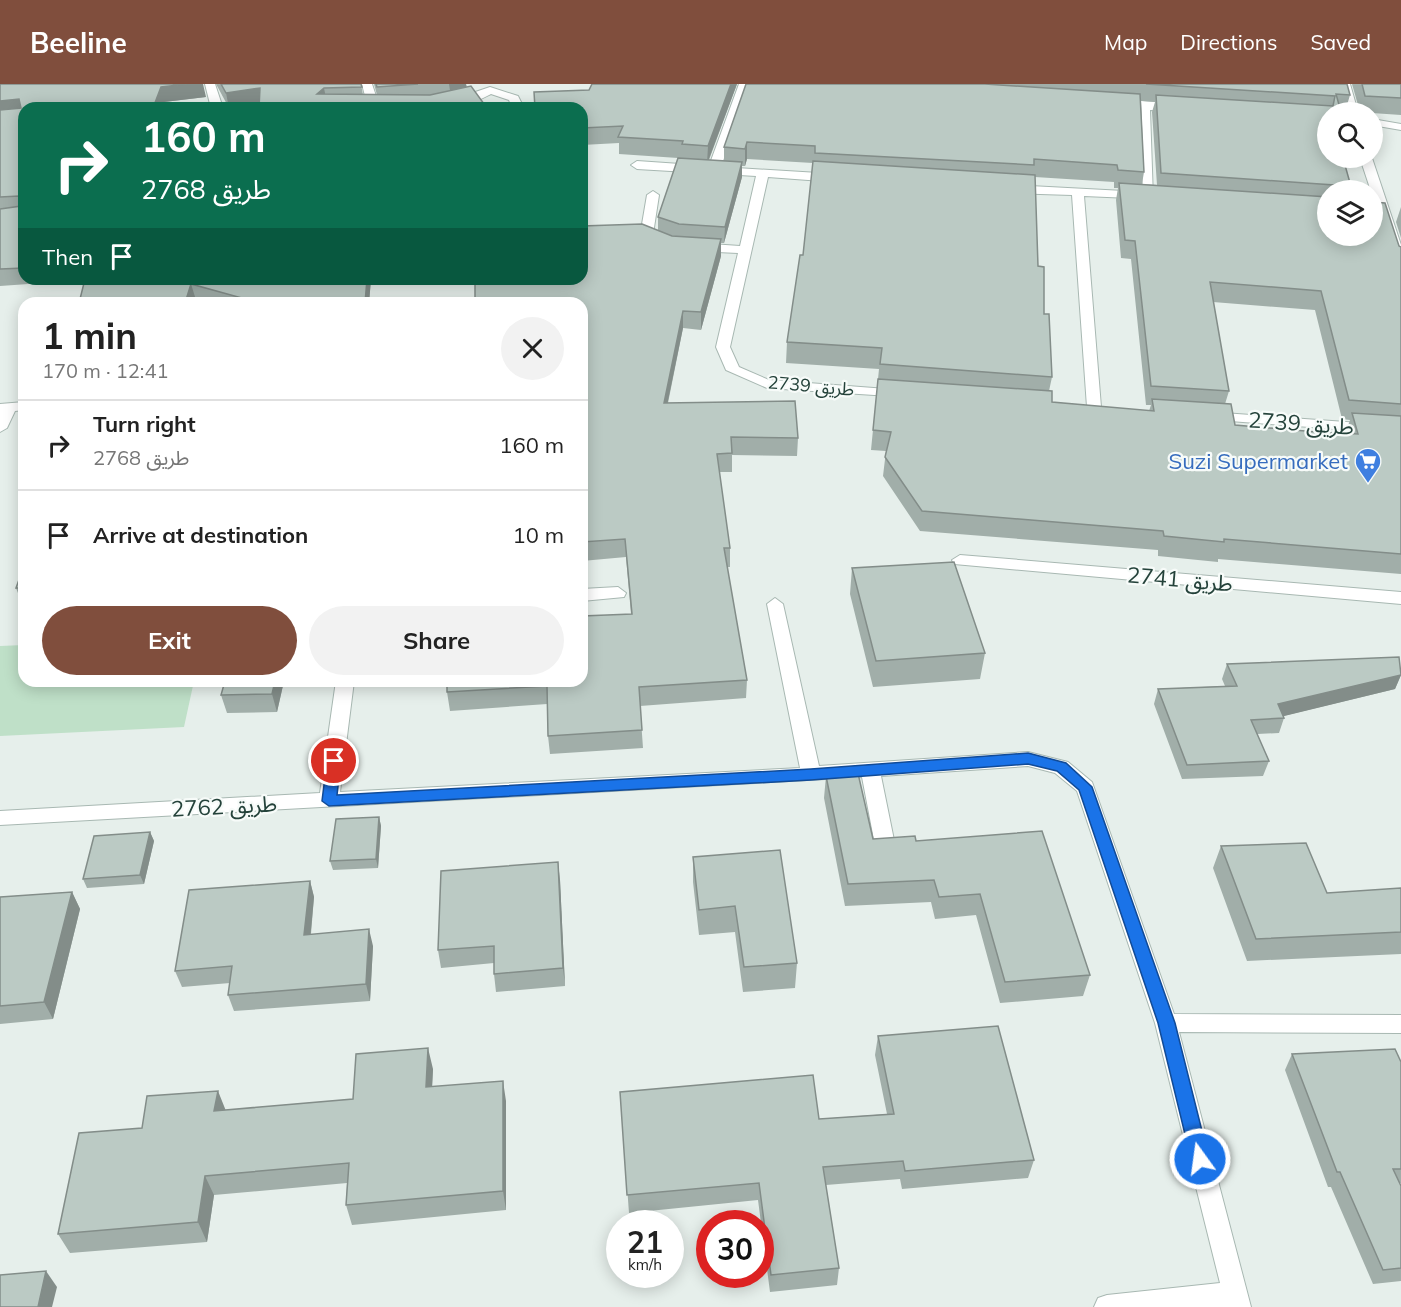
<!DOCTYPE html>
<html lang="en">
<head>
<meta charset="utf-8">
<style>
  body { margin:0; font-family:Mulish,"Noto Sans Arabic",sans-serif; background:#f2f2f2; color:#222; height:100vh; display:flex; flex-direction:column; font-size:22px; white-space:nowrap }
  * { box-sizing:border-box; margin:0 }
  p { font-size:20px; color:#767676 }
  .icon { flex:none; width:33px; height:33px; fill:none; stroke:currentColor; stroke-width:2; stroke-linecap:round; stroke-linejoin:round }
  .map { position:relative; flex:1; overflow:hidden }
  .panel { position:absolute; left:18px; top:213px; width:570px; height:390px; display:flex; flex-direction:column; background:#fff; border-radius:18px; box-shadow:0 3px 15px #0003 }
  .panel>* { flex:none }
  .hud { position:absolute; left:18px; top:18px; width:570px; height:183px; border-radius:18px; box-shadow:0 3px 15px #0003; background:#0b6e4f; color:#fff; overflow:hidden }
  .controls { position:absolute; left:1317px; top:18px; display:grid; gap:12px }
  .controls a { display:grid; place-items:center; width:66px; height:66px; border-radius:50%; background:#fff; box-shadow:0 3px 15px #0003; font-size:30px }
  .speed { position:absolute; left:606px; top:1126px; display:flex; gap:12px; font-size:30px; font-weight:700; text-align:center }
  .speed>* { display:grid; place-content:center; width:78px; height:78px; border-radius:50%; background:#fff; box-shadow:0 3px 15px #0003; line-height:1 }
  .speed small { font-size:15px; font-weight:400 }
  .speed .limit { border:9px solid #d22; background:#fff; color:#111 }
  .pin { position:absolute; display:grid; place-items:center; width:51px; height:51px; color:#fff; margin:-26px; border:3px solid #fff; border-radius:50%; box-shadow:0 2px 6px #0007 }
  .me { position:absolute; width:66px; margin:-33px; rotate:346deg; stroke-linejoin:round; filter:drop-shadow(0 0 4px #0008) }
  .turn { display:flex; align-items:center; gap:21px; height:126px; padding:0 24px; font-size:27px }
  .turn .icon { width:78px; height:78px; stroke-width:2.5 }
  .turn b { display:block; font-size:42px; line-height:51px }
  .then { display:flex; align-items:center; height:57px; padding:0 24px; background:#0003; gap:12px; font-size:22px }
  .round { display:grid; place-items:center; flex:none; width:63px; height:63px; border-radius:32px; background:#f2f2f2 }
  .summary { display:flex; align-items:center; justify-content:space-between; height:102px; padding:0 24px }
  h1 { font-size:36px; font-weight:700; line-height:45px }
  .cta { display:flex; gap:12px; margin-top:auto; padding:12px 24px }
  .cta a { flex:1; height:69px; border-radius:36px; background:#804e3d; color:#fff; font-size:24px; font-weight:700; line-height:69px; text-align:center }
  .cta a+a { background:#f2f2f2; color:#222 }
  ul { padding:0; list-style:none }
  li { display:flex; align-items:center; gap:18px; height:90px; padding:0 24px; border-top:2px solid #e0e0e0 }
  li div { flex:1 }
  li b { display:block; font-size:22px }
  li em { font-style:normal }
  header { display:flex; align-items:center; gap:36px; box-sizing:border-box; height:84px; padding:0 30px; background:#804e3d; color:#fff }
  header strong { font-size:28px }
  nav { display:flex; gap:33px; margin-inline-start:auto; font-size:21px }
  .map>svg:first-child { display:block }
  .green { fill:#bfe0c8 }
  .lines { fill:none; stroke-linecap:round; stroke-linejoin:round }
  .minor-casing { stroke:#a8b8b2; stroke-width:2 }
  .minor { fill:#fff; fill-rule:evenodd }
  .wall { fill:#a1aea9; fill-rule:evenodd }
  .shaded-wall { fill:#838d89 }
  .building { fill:#bbcac4; stroke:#838d89; stroke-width:1.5 }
  .route { fill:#1a73e8; stroke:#114b97; stroke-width:1.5 }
  .labels { text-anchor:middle; stroke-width:4.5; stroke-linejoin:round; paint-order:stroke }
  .far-street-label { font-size:18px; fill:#24423a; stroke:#f7fbf9 }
  .street-label { font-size:22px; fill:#24423a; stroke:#f7fbf9 }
  .shop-label { font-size:22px; fill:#366cbe; stroke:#f7fbf9; text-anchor:end }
</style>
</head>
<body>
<header>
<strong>Beeline</strong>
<nav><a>Map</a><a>Directions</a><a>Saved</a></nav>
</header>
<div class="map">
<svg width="1401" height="1223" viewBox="0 0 1401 1223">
  <rect width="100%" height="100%" fill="#e6efeb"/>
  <path class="green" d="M24,561V597H194L184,643L0,652V562Z"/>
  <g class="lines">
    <g class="minor-casing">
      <path id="minor" d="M205,0H215L223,24H211Z
        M362,0H372L380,24H368Z
        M739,0H749L721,83L835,90L841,94L835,98L768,93L730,263L739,283L769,296L900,306L905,307L907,310L905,313L767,304L726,286L716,263L738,169L696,167L690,163L696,159L740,162L756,92L637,85L631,81L637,77L709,82Z
        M1340,0H1350L1358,28H1347Z
        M490,3L518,12L524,24H512L509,16L491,10C479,16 462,26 449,17Z
        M1113,18C1125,15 1173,17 1182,24L1176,27L1150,26L1153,115L1084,112L1101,323L1094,327L1087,323L1072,111L1012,109L1006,105L1012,101L1143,108L1139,25L1113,22Z
        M1372,35L1401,40V46L1372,41Z
        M1360,74H1372L1401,161V184L1395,180Z
        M653,107L659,111L653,150L663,158L657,162L640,152L647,111Z
        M24,318V326L15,327L7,344L0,348V320Z
        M1209,328L1401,342V350L1204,335L1202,332Z
        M960,471L1401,508V520L954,480L952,476Z
        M618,503L626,509L624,513L582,517V505Z
        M775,514L783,520L819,682L1028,668L1068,678L1092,698L1174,930L1401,931V949L1179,948L1251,1223H1094L1098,1214L1107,1211L1220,1199L1155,939L1077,707L1055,689L1028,682L881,692L896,766L893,771L886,774L879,771L876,766L862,693L0,741V727L320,709L336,597H354L340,708L800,684L767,520Z"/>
    </g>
    <use href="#minor" class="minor"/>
  </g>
  <path class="wall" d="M0,0L206,13L164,18L162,24H24V195H371L369,219H205L196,216L85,196L0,202Z
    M216,0H361L363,11H377L374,0H466L467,3L487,24L259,19L229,24Z
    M592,0H737L709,76L724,77V63L746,0H1347L1350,11L1345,28H1328L1352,106H1328V152L1399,162L1401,163V490L1218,475V478L1158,472V466L920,447L883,392L886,367L871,366L879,285L786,279L787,258L803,171L813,79L747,75L745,82H742V93L724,159H721V172L701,246L683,244L668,319L798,354L797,372L732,371V388H719L730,464V483H727L747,596L746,614L640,622L643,664L550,670L548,652L547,620L450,627L447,608L631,530L626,473L582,477V219L658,146V133L678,74L619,70V59L582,61V24ZM1141,17L1155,18L1152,28L1157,101L1142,100L1144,88ZM1035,93L1114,98V104H1118L1116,116L1121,174L1131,175L1146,321H1151L1149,327L1052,318L1049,307L1052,293L1038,182ZM1213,218L1315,226L1342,335L1350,336L1345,350L1235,341L1225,320L1229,307Z
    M1352,0H1401V31L1372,29V28H1360Z
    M1401,123V154L1396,138Z
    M24,482V522H23L16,504Z
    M852,484L985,569L980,595L873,603L850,510Z
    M1227,580L1401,591L1395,605L1283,632L1284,634L1279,649L1257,650L1269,677L1263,692L1182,695L1154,620L1158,605L1225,602L1222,595Z
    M284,597L277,628L227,629L221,611Z
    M826,692L873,755L916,757L1090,891L1083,912L1000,919L976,831L935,835L931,818L845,822L824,714Z
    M379,733L381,742L378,784L333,786L330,777Z
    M150,748L154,757L144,800L87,804L83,795Z
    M1221,762L1327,809L1401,804V870L1247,877L1213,784Z
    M693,773L797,879L795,904L743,908L735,848L699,851L693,798Z
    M560,796L565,902L496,908L494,890V879L441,884L438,866Z
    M310,797L314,813L311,850L373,862L370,917L234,927L228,911L230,899L182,903L175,887Z
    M72,808L80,825L53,935L0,940V813Z
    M878,952L1034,1076L1028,1094L902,1105L900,1095L826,1101L839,1184L837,1201L770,1208L758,1116L629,1129L620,1008L819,1035L887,1030L875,971Z
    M1292,970L1401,978V1099H1400L1401,1102V1197L1373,1200L1331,1103H1328L1285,986Z
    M433,985L432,1003L506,1017V1126L352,1141L346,1121L347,1099L214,1111L207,1158L70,1169L58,1150L142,1044L226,1026L353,1015Z"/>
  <path class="shaded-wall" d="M187,0H203L206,13L164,18L162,24H153L161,3Z
    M449,0H466L467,8L451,13Z
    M731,0H737L707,80L708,62Z
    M260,4L263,18L229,24L226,9Z
    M324,4L327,19L317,10Z
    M19,15L24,30L0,33V17Z
    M747,58V75L745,82V65Z
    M742,78V93L724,159L725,143Z
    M721,155V172L701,246V228Z
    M367,195H371L369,219H365Z
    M191,200L196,216L195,219H185Z
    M683,227V244L664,336V319Z
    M1401,591L1395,605L1272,635L1278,620Z
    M275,597H284L277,628L272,610Z
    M379,733L381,742L378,784L376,775Z
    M150,748L154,757L144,800L140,791Z
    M558,778L560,796L565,902L563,884Z
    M310,797L314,813L309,867L304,851Z
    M72,808L80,825L53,935L44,918Z
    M369,845L373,862L370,917L366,900Z
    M428,964L433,985L431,1024L426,1003Z
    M503,997L506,1017V1126L503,1107Z
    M218,1007L226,1027H214Z
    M205,1092L214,1111L207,1158L198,1138Z
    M46,1187L57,1203L52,1223H38Z"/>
  <path class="building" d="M0,0H187L161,3L153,24H24V184L0,185V125L21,122L19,112L0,113V26L21,24L19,15L0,17Z
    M221,0H361L362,3L324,4L317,10L430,11L471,2L487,24H259L260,4L226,9Z
    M376,0H418L377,3Z
    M592,0H731L708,62L682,60L683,57L618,53L623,42L582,44V24H535L534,8L589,6Z
    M746,0H985L1140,10L1144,88L1118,86L1117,81L1034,75V81L815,69V62L747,58L745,65L724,63Z
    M1146,0H1347L1350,11L1336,10L1341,28H1328V74H1343L1352,106H1335L1334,101L1161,89L1156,11L1333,22L1335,12Z
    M1362,0H1401V14L1365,12Z
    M678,74L742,78L725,143L679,140L658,133Z
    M813,77L1035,91L1038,182L1044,183V230H1049L1052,293L880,280L882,264L787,258L800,171H803Z
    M1119,99L1328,113V152H1372V118L1385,119L1399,162L1401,163V320L1349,316L1321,207L1210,198L1229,307L1151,302L1135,157L1125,156Z
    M642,140L672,152L721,155L701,228L683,227L664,319L795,317L798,354L731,353L732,369L717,370L730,464H724L747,596L639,603L642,646L548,652L547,602L447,608V597H582V532L632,530L625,455L582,458V219H475V195H582V142Z
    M85,195H367L365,219H248L249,216L191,200L185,219H79Z
    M878,295L1052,307V318L1154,327L1152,315L1231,320L1235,341L1317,348L1358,350L1352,329L1401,332V470L1224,455V458L1164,452L1163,447L922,427L885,373L891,348L873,346Z
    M954,478L985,569L876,577L852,484Z
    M24,482V504H16Z
    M1399,573L1401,591L1278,620L1284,634L1251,636L1269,677L1187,681L1158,605L1237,602L1227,580Z
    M225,597H275L272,610L221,611Z
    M857,685L873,755L915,752L916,757L1042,747L1090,891L1005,898L980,810L939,813L934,796L848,800L826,692Z
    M379,733L376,775L330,777L336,735Z
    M150,748L140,791L83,795L94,752Z
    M1306,759L1327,809L1401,804V848L1256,855L1221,762Z
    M780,766L797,879L744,883L735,822L699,826L693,773Z
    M558,778L563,884L494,890V862L438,866L441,787Z
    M310,797L304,851L369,845L366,900L228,911L232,882L175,887L189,806Z
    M72,808L44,918L0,922V813Z
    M998,942L1034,1076L905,1087L903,1077L823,1083L839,1184L771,1191L759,1099L627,1111L620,1008L813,991L819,1035L894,1030L878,952Z
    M428,964L426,1003L503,997V1107L346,1121L349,1079L205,1092L198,1138L58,1150L79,1049L142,1044L147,1012L218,1007L214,1027L353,1015L356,970Z
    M1395,965L1401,978V1085H1393L1401,1102V1184L1383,1186L1340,1088H1337L1292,970Z
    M46,1187L38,1223H0V1191Z"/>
  <path class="route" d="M1028,669L1066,679L1092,703L1175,939L1209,1075L1206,1080L1200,1083L1194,1080L1191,1075L1158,939L1079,706L1057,687L1028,680L811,696L329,722L322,717L327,677L334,671L341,677L337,711L811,685Z"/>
  <defs>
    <g id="supermarket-pin" transform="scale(1.35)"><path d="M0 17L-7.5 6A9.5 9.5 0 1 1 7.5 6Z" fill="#3f7fe0" stroke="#f7fbf9"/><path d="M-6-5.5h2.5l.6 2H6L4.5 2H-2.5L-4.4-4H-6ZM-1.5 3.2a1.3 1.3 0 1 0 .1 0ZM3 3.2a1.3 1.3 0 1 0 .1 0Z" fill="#fff"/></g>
  </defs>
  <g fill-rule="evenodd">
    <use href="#supermarket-pin" x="1368" y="377"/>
  </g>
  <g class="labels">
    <g class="far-street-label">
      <text transform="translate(811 302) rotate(5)" y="6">طريق 2739</text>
    </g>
    <g class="street-label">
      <text transform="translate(1301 339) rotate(4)" y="8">طريق 2739</text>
      <text transform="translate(1180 495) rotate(5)" y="8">طريق 2741</text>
      <text transform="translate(224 722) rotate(-3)" y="8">طريق 2762</text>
    </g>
    <g class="shop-label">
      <text x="1348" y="385">Suzi Supermarket</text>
    </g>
  </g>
</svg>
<div class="controls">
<a><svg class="icon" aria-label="search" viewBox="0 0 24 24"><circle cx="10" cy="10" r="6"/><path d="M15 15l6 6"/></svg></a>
<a><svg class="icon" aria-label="layers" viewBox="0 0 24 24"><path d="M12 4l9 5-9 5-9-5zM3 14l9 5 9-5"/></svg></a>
</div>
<div class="speed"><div>21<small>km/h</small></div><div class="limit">30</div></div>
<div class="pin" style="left:334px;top:677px;background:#d93025"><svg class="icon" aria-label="arrive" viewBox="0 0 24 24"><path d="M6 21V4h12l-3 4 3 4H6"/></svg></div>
<svg class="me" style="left:1200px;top:1075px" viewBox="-20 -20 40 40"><circle r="17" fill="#1a73e8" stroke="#fff" stroke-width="3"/><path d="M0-11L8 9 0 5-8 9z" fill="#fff"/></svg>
<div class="hud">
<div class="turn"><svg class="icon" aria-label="right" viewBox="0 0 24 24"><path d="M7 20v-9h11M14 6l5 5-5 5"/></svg><div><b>160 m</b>طريق 2768</div></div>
<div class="then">Then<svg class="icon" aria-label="arrive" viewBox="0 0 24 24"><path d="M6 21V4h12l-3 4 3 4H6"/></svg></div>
</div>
<section class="panel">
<div class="summary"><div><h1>1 min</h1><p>170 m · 12:41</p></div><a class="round"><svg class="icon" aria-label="close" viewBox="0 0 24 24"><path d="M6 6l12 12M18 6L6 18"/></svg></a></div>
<ul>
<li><svg class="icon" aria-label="right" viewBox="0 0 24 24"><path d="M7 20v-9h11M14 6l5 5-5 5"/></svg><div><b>Turn right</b><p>طريق 2768</p></div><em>160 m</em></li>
<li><svg class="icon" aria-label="arrive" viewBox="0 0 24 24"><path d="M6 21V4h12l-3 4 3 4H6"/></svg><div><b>Arrive at destination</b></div><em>10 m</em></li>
</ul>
<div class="cta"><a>Exit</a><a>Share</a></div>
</section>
</div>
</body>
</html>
